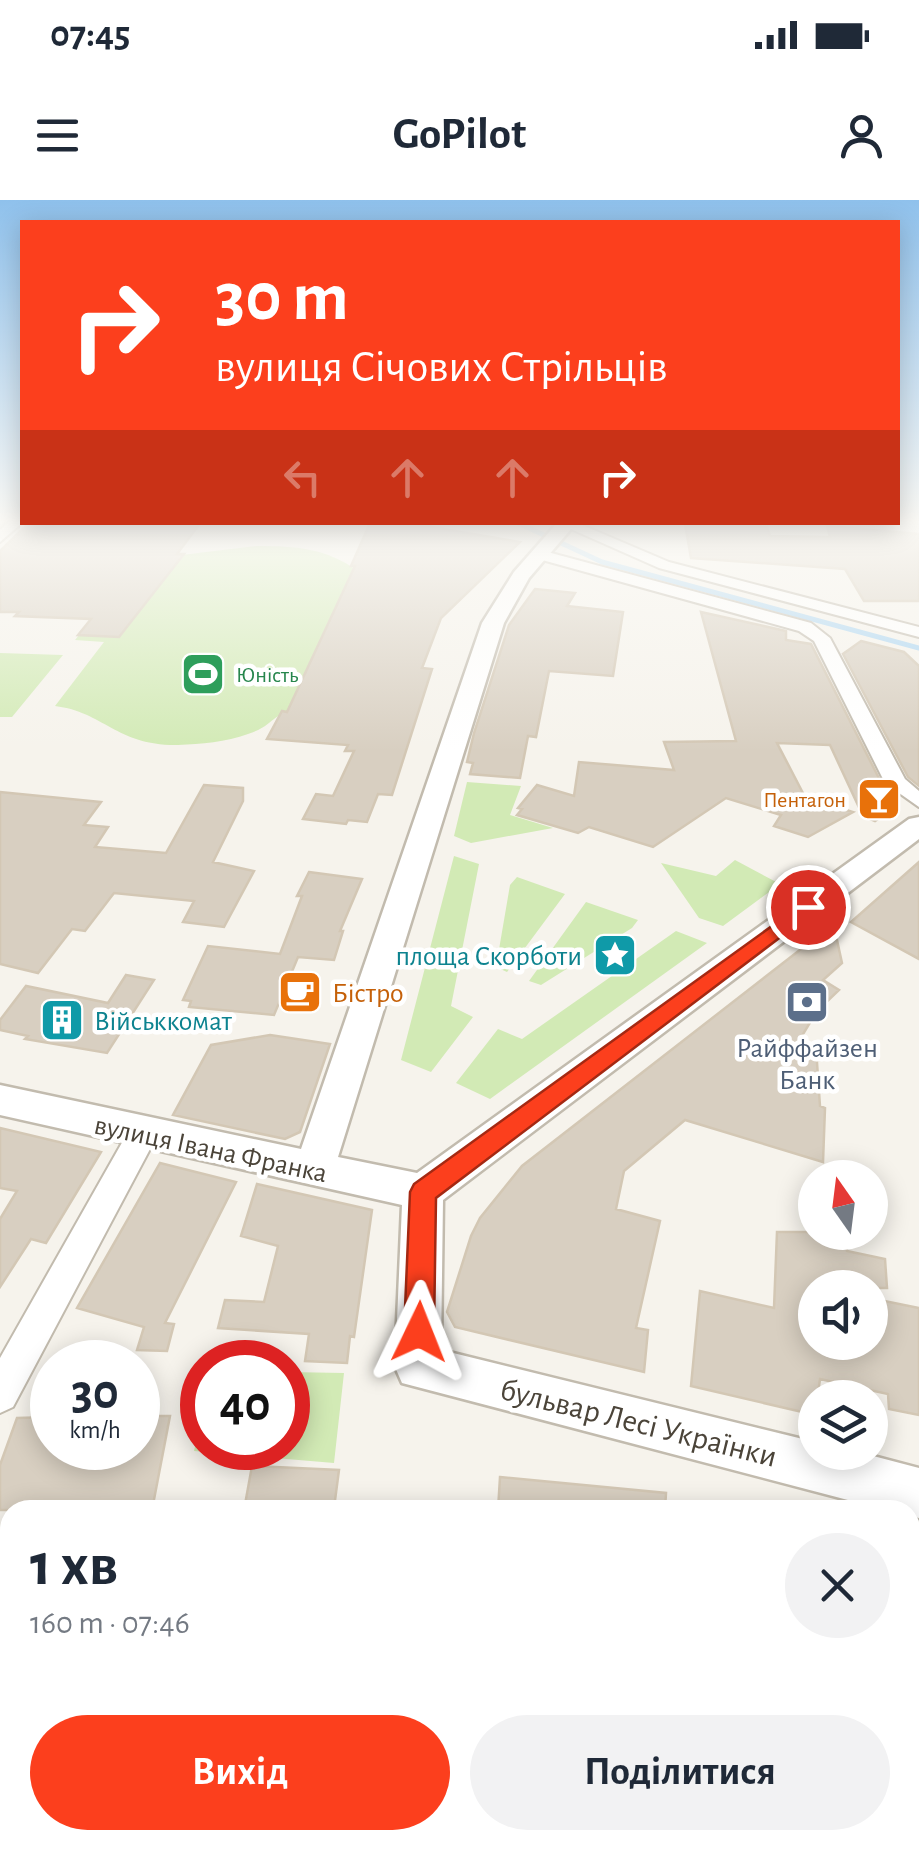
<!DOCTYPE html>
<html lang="uk">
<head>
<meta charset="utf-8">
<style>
  body { margin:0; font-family:"Alegreya Sans",sans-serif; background:#f2f2f3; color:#1f2937; height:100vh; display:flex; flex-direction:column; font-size:38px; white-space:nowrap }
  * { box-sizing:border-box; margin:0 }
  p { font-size:32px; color:#747a83 }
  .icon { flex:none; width:55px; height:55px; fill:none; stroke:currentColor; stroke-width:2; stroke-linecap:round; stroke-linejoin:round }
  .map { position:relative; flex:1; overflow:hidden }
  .sheet { position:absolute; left:0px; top:1300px; width:920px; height:350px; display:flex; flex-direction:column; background:#fff; border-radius:30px 30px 0 0; box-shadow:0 5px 25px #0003 }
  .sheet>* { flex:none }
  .guide { position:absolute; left:20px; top:20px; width:880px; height:305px; border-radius:0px; box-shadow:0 5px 25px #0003; background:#fc3f1d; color:#fff; overflow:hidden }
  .needle { width:65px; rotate:346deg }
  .controls { position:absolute; left:798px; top:960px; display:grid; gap:20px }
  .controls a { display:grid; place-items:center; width:90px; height:90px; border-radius:50%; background:#fff; box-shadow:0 5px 25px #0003; font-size:50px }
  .speed { position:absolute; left:30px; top:1140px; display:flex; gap:20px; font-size:50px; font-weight:700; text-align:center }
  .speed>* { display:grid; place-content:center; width:130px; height:130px; border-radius:50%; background:#fff; box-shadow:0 5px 25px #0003; line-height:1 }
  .speed small { font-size:25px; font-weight:400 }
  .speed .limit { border:15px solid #d22; background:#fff; color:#111 }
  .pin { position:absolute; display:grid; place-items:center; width:85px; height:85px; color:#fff; margin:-42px; border:5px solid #fff; border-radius:50%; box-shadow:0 2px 10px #0007 }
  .me { position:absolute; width:110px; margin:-55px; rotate:2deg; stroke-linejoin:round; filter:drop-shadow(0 0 8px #0008) }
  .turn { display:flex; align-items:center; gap:35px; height:210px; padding:0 30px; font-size:45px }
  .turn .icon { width:130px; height:130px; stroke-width:2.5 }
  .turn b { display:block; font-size:70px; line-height:85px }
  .lanes { display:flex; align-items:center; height:95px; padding:0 30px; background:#0003; justify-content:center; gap:50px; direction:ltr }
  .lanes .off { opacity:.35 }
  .round { display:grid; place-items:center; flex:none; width:105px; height:105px; border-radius:52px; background:#f2f2f3 }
  .overview { display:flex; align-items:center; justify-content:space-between; height:170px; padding:0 30px }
  h1 { font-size:60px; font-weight:600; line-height:75px }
  .button { display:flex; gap:20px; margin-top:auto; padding:20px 30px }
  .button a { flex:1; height:115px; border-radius:60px; background:#fc3f1d; color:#fff; font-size:40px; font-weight:600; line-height:115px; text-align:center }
  .button a+a { background:#f2f2f3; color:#1f2937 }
  .status { display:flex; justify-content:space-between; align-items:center; height:70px; padding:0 50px; background:#fff; direction:ltr }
  .status svg { height:28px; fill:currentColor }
  header { display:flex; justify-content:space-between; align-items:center; height:130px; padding:0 30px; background:#fff; font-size:45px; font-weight:600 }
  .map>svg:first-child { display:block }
  .green { fill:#d2eab5 }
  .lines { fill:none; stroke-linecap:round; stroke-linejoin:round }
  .stream { stroke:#a9d4f2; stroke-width:5 }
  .building { fill:#d8cfc1; stroke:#d3c7b4; stroke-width:2.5 }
  .pedestrian-casing { stroke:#c2bbae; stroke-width:5 }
  .minor-casing { stroke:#c2bbae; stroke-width:4 }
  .tertiary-casing { stroke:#c2bbae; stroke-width:5 }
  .pedestrian { fill:#fff; fill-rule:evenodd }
  .minor { fill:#fff; fill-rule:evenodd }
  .tertiary { fill:#fff; fill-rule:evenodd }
  .route { fill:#fc3f1d; stroke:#a42913; stroke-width:2.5 }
  .labels { text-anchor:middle; stroke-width:9; stroke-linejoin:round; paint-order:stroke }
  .far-leisure-label { font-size:22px; fill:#27864d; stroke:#fff; text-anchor:start }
  .far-food-label { font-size:22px; fill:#c56008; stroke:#fff; text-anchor:end }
  .culture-label { font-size:28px; fill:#0d838f; stroke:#fff; text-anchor:end }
  .food-label { font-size:28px; fill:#c56008; stroke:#fff; text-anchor:start }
  .service-label { font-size:28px; fill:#4e5e75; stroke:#fff }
  .street-label { font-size:28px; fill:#4b4439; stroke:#fff }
  .near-street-label { font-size:32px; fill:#4b4439; stroke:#fff }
</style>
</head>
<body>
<div class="status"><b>07:45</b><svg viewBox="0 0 49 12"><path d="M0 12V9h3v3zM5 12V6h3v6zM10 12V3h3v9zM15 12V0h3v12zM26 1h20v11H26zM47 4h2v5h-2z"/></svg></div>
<header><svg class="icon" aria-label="menu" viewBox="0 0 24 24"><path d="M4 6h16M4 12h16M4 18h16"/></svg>GoPilot<svg class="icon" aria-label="person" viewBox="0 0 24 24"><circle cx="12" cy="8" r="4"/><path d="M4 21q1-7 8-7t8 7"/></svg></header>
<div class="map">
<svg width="919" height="1650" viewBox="0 0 919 1650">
  <rect width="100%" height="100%" fill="#f6f3ec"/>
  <path class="green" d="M257,346C296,346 326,348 358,371L310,511C267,510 281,523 248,534C226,542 201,544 178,545C117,546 104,512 55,506L104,442L75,440L109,399L173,356Z
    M0,453L63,455L12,517H0Z
    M467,582L521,586L510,615L553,628L471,643L454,636Z
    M454,656L479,664L451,806L473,817L431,872L401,860Z
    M735,660L780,684L723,726L699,718L661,663L716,676Z
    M517,677L565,694L507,772L496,767L510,685Z
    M586,702L638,720L632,728L541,785L529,781Z
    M676,731L707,743L490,899L456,883L498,829L522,839Z
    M288,1172L344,1173L334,1263L194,1251L202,1217V1248H288Z"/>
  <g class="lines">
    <path class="stream" d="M516,322L602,362L919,448"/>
  </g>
  <path class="building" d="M30,322H201L177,354H184L119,437L78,435L91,419L15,416L19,412H0V351Z
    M370,323L414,324L520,342L441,418L422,468L432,469L392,595L378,594L367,622L348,620L346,624L303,619L316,594L333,596L354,551H345L348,545L267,539L282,511L287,512L355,366H351Z
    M685,324L767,327L770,336L830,337L827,326L919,334V401H864L845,369L691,358Z
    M535,389L575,393L567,406L623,412L613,476L549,471L536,537L528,536L520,578L470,574L473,563L467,562L474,533L509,425Z
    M701,412L786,431V440L811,444L894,608L875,621L863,616L830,545L777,543L805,597L853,612L808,637L774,626L781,615L726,598L653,647L589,627L578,633L517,615L522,609L518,608L537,585L574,596L579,562L674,570L664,542L736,541Z
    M861,441L904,452L919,466V586L908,577L843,454Z
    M204,585L243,588V601L213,662L254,671L224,727L183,722L194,701L114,693L85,731L72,729L38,773L0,764V592L101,602L84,625L108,627L95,647L166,653Z
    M919,662V759L851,722Z
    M309,672L362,679L340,731H343L334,760L298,757L274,815L189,807L191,801L183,800L208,746L280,754L302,696H297Z
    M823,732L837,740L842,763L823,780L839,790L817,811L794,849L816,848L820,906L825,908L823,962L685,920L624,971L616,1009L660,1021L636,1128L648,1130L644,1172L455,1127L447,1112L471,1036L480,1018L522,966Z
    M126,775L154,780L107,853L25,839L28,836L0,830V820L26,786L108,803Z
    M270,835L330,844L300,932L285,939L173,915L211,845Z
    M0,928L101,952L46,1043L31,1039L0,1087V1019L17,991L0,988Z
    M160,963L236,982L165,1123L174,1124L167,1151L137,1150L144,1127L77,1108Z
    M257,984L372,1010L354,1137L350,1136L347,1163L305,1161L309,1134L218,1128L225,1100L264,1102L278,1046L241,1036Z
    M777,1032H846L847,1051L885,1059L887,1088H815V1142H870V1098L919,1108V1215L889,1209L888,1194L820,1179L815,1215L691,1186L700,1091L774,1108Z
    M138,1216H170L152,1310L36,1306L35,1310H0V1265L17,1218L52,1217V1248H138Z
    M252,1266L339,1270L334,1308L244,1310Z
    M500,1277L666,1293L665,1310H498Z"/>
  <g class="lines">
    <g class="pedestrian-casing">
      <path id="pedestrian" d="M349,1640H385L384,1650H348Z"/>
    </g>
    <g class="minor-casing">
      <path id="minor" d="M10,320L23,322L0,342V330Z
        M555,322H575L669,362L919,427V437L659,368Z
        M540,350L811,423L830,438L905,579L919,591V607L885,583L814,441L799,431L535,358L532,355Z
        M143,922L154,925L158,934L13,1207L0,1213V1158L132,925Z"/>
    </g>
    <g class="tertiary-casing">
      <path id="tertiary" d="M558,322H577L529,378L504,423L338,957L417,973L909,619L919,617V639L443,1000L441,1150L815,1242V1252H858L919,1268V1318L910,1316V1310H886L402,1183L395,1167L402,1005L0,915V885L301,949L482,423L514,372Z"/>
    </g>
    <use href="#pedestrian" class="pedestrian"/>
    <use href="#minor" class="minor"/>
    <use href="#tertiary" class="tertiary"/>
  </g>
  <linearGradient id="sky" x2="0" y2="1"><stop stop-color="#8fc1ec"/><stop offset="0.58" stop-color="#fbfaf6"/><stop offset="1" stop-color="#fbfaf6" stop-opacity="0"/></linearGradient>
  <rect width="919" height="551" fill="url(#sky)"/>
  <path class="route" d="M808,700L815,702V711L436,998L434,1132L429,1142L419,1146L409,1142L404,1132L410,992L414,984Z"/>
  <defs>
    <g id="stadium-square" transform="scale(2.25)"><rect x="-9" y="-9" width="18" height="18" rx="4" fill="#2e9e5b" stroke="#fff"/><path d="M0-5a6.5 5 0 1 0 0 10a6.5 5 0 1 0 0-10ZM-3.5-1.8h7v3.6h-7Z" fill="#fff"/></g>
    <g id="bar-square" transform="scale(2.25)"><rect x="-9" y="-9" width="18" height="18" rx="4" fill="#e8710a" stroke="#fff"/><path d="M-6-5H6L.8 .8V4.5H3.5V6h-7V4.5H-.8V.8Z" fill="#fff"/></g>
    <g id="sight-square" transform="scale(2.25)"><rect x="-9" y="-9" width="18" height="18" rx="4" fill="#0f9aa8" stroke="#fff"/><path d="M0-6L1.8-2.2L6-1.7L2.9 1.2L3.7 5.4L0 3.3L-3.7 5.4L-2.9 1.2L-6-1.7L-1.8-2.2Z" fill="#fff"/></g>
    <g id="cafe-square" transform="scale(2.25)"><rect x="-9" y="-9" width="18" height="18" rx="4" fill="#e8710a" stroke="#fff"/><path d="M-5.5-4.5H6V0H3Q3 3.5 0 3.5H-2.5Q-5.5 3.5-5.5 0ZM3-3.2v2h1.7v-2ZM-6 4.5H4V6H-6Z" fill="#fff"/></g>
    <g id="bank-square" transform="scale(2.25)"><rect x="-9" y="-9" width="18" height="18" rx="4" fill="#5c6f8a" stroke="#fff"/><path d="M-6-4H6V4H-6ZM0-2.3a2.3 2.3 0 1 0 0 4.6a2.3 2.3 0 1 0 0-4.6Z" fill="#fff"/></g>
    <g id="building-square" transform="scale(2.25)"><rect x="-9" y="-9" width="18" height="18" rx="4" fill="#0f9aa8" stroke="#fff"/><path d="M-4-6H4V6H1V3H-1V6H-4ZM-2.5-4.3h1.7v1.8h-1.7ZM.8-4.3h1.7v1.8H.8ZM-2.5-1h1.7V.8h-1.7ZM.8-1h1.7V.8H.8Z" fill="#fff"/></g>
  </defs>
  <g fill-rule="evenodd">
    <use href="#stadium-square" x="203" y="474"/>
    <use href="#bar-square" x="879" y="599"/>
    <use href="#sight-square" x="615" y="755"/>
    <use href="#cafe-square" x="300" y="792"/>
    <use href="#bank-square" x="807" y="802"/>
    <use href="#building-square" x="62" y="820"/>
  </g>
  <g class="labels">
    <g class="far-leisure-label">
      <text x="236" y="482">Юність</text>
    </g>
    <g class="far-food-label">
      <text x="846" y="607">Пентагон</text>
    </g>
    <g class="culture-label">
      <text x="582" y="765">площа Скорботи</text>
      <text x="94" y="830" text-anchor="start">Військкомат</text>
    </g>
    <g class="food-label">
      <text x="332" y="802">Бістро</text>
    </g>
    <g class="service-label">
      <text x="807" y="857">Райффайзен<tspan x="807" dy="32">Банк</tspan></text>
    </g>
    <g class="street-label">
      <text transform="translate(211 948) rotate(12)" y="10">вулиця Івана Франка</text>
    </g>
    <g class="near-street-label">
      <text transform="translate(639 1222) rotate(14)" y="11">бульвар Лесі Українки</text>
    </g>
  </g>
</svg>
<div class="controls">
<a><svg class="needle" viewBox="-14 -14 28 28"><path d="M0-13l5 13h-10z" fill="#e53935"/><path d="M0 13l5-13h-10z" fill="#747a83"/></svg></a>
<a><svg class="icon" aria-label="sound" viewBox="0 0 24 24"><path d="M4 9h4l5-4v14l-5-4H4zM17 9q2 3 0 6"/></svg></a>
<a><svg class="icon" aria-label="layers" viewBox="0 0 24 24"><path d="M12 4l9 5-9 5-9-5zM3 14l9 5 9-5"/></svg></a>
</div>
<div class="speed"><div>30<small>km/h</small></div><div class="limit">40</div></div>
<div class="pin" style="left:808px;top:707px;background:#d93025"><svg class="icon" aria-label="arrive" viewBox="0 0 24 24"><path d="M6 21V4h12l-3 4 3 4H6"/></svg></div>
<svg class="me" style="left:419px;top:1132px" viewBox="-20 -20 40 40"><path d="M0-17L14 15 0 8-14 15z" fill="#fc3f1d" stroke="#fff" stroke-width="4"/></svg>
<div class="guide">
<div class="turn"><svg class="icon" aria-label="right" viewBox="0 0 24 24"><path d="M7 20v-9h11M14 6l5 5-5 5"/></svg><div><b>30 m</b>вулиця Січових Стрільців</div></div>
<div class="lanes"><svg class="icon off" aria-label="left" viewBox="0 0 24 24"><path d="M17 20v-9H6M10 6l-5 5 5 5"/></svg><svg class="icon off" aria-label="ahead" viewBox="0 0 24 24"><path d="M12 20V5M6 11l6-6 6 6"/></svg><svg class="icon off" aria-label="ahead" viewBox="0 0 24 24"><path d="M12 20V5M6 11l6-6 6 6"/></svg><svg class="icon" aria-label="right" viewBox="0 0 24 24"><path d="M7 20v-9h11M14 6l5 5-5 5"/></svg></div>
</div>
<section class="sheet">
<div class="overview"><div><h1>1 хв</h1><p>160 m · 07:46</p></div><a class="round"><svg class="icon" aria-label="close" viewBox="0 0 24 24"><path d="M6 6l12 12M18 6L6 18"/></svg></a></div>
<div class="button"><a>Вихід</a><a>Поділитися</a></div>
</section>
</div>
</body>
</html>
